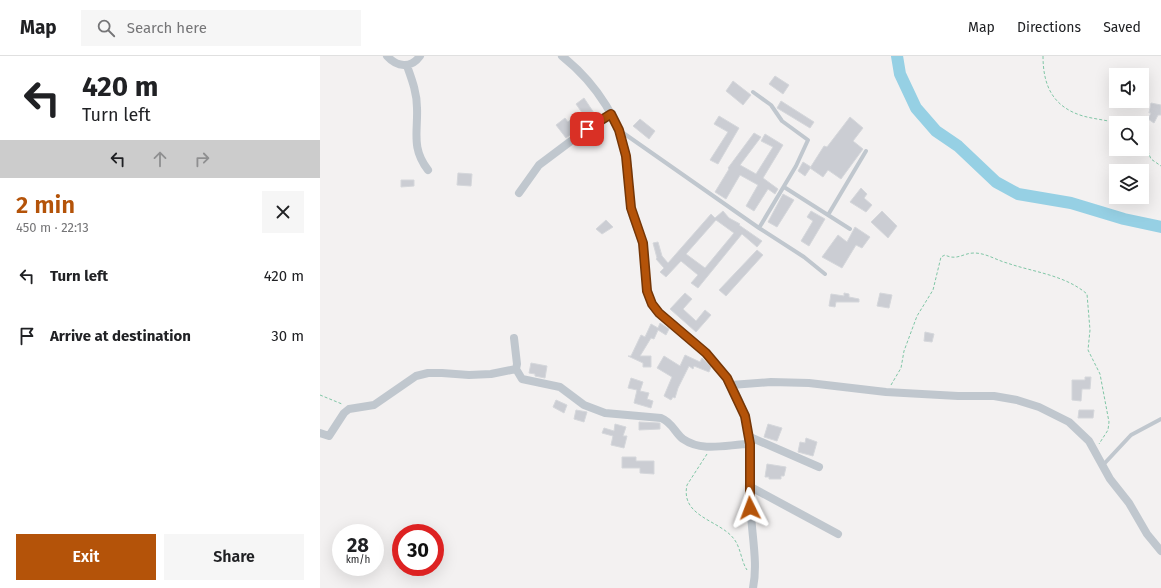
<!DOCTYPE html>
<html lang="en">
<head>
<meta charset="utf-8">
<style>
  body { margin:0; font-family:"Fira Sans",sans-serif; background:#f6f6f6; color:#202124; height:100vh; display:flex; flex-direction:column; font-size:15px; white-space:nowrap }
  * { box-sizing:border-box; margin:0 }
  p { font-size:13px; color:#757577 }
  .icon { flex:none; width:22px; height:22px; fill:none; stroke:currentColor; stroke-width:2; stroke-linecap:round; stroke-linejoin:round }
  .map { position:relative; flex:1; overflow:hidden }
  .sheet { display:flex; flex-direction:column; background:#fff; width:320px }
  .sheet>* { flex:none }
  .guide { background:#fff; color:#202124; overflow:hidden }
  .tools { position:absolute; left:789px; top:12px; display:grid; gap:8px }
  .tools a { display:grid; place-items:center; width:40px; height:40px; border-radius:0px; background:#fff; box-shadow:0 4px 16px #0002; font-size:20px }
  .speed { position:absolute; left:12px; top:468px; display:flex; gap:8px; font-size:20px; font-weight:700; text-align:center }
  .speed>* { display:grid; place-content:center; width:52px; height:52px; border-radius:50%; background:#fff; box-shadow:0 4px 16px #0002; line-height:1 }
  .speed small { font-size:10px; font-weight:400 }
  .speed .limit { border:6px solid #d22; background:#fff; color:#111 }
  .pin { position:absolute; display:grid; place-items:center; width:34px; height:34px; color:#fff; margin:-17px; border-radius:8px; box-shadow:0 2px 6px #0006 }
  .me { position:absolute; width:44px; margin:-22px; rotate:357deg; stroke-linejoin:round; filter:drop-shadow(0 0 3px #0008) }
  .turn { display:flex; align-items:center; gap:14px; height:84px; padding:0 16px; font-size:18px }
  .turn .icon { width:52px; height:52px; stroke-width:2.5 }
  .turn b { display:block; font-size:28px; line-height:34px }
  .lanes { display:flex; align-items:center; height:38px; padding:0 16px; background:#0003; justify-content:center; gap:20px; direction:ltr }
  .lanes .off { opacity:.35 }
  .round { display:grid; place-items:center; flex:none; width:42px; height:42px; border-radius:0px; background:#f6f6f6 }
  .head { display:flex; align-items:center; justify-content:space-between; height:68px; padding:0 16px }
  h1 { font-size:24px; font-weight:600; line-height:30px; color:#b45309 }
  .button { display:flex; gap:8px; margin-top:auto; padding:8px 16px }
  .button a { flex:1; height:46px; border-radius:0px; background:#b45309; color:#fff; font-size:16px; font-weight:600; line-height:46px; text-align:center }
  .button a+a { background:#f6f6f6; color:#202124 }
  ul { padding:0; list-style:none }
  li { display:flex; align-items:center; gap:12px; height:60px; padding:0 16px }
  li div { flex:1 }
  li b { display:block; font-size:15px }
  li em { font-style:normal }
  header { display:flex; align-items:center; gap:24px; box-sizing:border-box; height:56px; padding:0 20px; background:#fff; border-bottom:1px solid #e0e0e0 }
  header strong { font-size:19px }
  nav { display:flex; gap:22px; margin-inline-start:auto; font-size:14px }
  .search { width:280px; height:36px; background:#f6f6f6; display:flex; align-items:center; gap:10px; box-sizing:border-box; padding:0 14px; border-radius:0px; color:#757577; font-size:15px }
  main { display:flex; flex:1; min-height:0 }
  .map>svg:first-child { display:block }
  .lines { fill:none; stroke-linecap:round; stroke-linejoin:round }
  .river { stroke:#96d0e4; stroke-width:12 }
  .building { fill:#cbcdd3; stroke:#d5d7db; fill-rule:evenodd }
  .path { stroke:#80c6a6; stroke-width:1; stroke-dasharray:3 2; stroke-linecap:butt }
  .lane { stroke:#c0c7ce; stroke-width:4 }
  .street { stroke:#c0c7ce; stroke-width:8 }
  .route-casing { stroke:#753606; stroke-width:10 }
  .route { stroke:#b45309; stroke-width:7 }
</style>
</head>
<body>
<header>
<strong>Map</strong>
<div class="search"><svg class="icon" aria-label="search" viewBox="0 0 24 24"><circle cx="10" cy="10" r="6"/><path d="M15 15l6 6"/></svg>Search here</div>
<nav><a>Map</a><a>Directions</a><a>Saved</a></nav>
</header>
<main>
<section class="sheet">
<div class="guide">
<div class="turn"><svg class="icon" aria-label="left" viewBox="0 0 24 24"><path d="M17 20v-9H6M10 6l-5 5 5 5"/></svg><div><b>420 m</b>Turn left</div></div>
<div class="lanes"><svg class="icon" aria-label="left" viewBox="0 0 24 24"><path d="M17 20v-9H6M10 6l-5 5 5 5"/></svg><svg class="icon off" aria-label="ahead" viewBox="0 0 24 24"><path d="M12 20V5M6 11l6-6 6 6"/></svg><svg class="icon off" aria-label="right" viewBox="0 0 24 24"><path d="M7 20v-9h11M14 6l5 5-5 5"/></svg></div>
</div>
<div class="head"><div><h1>2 min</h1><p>450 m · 22:13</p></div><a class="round"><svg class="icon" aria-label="close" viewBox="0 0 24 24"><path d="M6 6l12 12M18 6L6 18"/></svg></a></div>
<ul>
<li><svg class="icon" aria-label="left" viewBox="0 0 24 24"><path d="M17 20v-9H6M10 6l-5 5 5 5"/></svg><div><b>Turn left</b></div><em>420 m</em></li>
<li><svg class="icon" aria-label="arrive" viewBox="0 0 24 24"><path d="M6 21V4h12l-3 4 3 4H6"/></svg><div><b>Arrive at destination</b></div><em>30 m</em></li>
</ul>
<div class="button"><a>Exit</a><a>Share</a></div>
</section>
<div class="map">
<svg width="841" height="532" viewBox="0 0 841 532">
  <rect width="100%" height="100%" fill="#f3f1f1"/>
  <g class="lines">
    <path class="river" d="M577,0L580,18L596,52L616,75L638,90L676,126L698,138L751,147L804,163L841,171"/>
  </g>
  <path class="building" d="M455,20L469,29L463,38L449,28Z
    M413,25L431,39L423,49L406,35Z
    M264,42L276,60L246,82L236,69L245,62L248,66L250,64L254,69L265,61L256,48Z
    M461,45L494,66L490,72L457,52Z
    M831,47L841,49V59H838L834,67L828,63L831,57H829Z
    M399,60L419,72L398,108L390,104L408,76L394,68Z
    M530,61L543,72L533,85L543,93L521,123L508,114L503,121L490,112L504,90L507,91Z
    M320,63L335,75L329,83L313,70Z
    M434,77L441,81L420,109L436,118L453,91L441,85L445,78L463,89L443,122L458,133L455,138L448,133L434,155L426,150L438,129L420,119L406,143L395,136L409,113L408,112Z
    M483,106L491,111L485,120L478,115Z
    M138,117L152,118L151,130L137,129Z
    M81,124H94V130L81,131Z
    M541,132L547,138L544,142L552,149L546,156L530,146Z
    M463,138L474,144L457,171L448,166Z
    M403,155L409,162L420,168L419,169L442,185L437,191L422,178L378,232L371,227L378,219L361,205L346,221L340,216L344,212L336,203L337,202L333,187L338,186L342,200L348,207L391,158L395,162ZM396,164L414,177L385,212L366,198Z
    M491,155L505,163L489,190L481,185L493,165L487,161Z
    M562,155L577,170L568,182L551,166Z
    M286,164L293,171L282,178L276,173Z
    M535,171L550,181L542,192L536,189L522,212L502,201L518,179L527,186Z
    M437,194L443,199L406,240L399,234Z
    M365,237L372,243L363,253L376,265L385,254L391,259L376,276L350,253Z
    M524,237L529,238V241L539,243V246H516L515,251L509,250L511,238L524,240Z
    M560,237L572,239L569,252L557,250Z
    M340,267L349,273L346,279L338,274L334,283L331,282L320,300H331V311H323V307L308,300H311L321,279L325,281L331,268L338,272Z
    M605,276L614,278L612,286L604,285Z
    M365,299L380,306L382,302L391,311L389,316L374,310L373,313L369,310L358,332L355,342L353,341L351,344L344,340L352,321L337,312L344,300L360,310Z
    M211,307L227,310L225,322L215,320V318L209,317Z
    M765,321H771L770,333H762L761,345L752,344V324H765Z
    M311,322L323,326L320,335L329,337L327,343L333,345L331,352L314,347L317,334L308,332Z
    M236,344L247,349L244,357L233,351Z
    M256,354L267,356L264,366L254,363Z
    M759,354H774L773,362H758Z
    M319,366L340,367V373L319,374Z
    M295,368L306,371L303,380H307L304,392L291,389L293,380L282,377L284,372L294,375Z
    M448,368L462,372L457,385L444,381Z
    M486,382L497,386L493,400L478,396L480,386L485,387Z
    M302,401H316V405H334V418L320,417V412H302Z
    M447,408L466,411L464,420H461V423H449V421H445Z"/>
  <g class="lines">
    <path class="path" d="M723,0C723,30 733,51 763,60C774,63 786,64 797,67
      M822,81L831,103L841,110
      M571,329L581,312L584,295L597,260L613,234L621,201L625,199C637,205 643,197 654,197C666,197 676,204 687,207C713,216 745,219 767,238L770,274L768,294L780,318L789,366L788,374L779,388
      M0,339L22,348
      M387,398L367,429C360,461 400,464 414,483C421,492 421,505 427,514"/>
    <path class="lane" d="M433,36L451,49L462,65L488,84L476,110L439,172
      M299,74L439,172L484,201L505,218
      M464,131L530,173
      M508,159L546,95
      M783,409L811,379L841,363"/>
    <path class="street" d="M67,0C77,11 91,13 100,0
      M242,0C276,27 303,67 308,111C310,125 308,140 311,154C314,168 322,180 324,194C327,212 323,231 332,247C341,263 361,274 374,286C383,293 390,302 397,310C439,360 427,398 431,457C432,481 438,508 433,532
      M87,10C92,24 97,37 97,52C98,76 91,92 108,114
      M199,137L219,109L259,79L291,58
      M194,282L197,308L196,313L202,323L240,331L264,349L285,357L341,362C352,366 355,377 363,383C383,397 409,388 430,388
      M411,329L451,326L489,327L566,336L638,340H674L697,344L719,351L749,366L769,385L790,423L809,447L827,478L841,495
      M0,377L9,380L24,357L29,353L54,349L96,320L108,317H122L149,319L171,318L196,313
      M430,381L499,411
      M429,430L518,478"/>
  </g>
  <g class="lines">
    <g class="route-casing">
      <path id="route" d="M267,73L291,58L299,74L306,100L311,152L323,187L327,235L332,248L339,257L386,297L407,322L425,360L430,388V452"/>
    </g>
    <use href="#route" class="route"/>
  </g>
</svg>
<div class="tools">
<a><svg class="icon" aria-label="sound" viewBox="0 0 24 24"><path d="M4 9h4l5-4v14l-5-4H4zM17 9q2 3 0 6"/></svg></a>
<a><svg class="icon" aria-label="search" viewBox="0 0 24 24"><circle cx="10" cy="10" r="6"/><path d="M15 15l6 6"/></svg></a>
<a><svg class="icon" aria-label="layers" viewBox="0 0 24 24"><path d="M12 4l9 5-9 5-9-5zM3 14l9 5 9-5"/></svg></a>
</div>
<div class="speed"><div>28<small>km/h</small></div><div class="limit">30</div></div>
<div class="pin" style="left:267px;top:73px;background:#d93025"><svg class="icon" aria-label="arrive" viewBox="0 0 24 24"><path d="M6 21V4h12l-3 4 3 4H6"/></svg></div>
<svg class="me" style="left:430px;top:452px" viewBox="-20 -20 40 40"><path d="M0-17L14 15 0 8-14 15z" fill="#b45309" stroke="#fff" stroke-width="4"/></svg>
</div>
</main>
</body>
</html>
